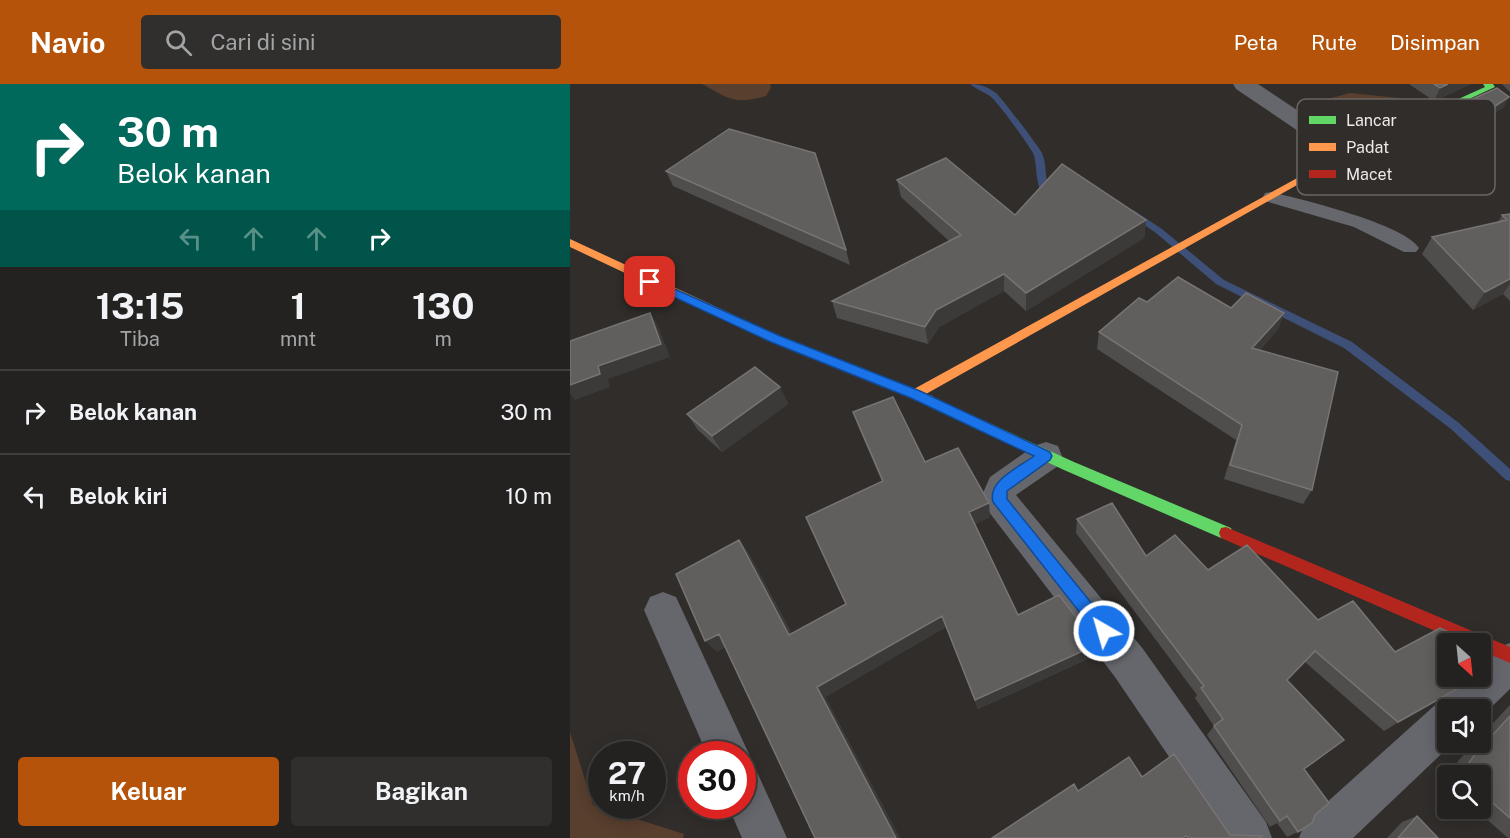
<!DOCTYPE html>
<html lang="id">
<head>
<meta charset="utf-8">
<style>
  body { margin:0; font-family:"Public Sans",sans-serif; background:#302f2d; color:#f1f3f6; height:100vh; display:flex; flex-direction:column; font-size:22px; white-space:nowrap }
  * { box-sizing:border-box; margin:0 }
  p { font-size:20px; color:#a3a4a5 }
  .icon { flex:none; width:33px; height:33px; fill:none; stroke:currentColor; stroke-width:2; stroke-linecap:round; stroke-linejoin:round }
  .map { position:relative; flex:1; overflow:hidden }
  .details { display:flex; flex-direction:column; background:#242220; width:570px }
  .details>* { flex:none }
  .top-card { background:#00695c; color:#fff; overflow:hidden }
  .needle { width:39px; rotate:153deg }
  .controls { position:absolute; left:867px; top:549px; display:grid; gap:12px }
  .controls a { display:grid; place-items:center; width:54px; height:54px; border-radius:6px; background:#242220; box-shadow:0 3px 15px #0003,0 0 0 2px #413f3e; font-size:30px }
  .speed { position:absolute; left:18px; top:657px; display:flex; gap:12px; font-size:30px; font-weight:700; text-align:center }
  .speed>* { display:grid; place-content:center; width:78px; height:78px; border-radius:50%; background:#242220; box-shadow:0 3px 15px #0003,0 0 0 2px #413f3e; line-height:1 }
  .speed small { font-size:15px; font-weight:400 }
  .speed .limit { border:9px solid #d22; background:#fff; color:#111 }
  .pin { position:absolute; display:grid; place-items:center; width:51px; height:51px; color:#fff; margin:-26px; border-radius:12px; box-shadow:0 3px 9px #0006 }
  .me { position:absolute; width:66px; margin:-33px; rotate:322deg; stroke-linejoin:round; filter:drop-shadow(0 0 4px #0008) }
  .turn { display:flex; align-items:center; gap:21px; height:126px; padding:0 18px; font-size:27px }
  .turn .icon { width:78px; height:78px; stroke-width:2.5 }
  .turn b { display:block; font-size:42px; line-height:51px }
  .lanes { display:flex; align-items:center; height:57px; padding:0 18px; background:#0003; justify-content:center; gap:30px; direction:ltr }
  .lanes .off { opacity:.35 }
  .eta { display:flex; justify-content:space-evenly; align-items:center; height:102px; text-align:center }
  .eta b { font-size:36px; font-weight:700; line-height:42px }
  .cta { display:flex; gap:12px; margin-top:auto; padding:12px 18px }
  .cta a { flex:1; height:69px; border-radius:6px; background:#b45309; color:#fff; font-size:24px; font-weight:700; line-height:69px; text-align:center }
  .cta a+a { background:#302f2d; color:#f1f3f6 }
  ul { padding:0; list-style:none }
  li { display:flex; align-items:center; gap:18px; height:84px; padding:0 18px; border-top:2px solid #413f3e }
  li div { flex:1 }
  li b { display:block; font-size:22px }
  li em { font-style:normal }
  header { display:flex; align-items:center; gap:36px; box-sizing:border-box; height:84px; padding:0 30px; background:#b45309; color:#fff }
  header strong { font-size:28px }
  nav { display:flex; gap:33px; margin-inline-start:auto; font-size:21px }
  .search { width:420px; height:54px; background:#302f2d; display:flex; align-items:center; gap:15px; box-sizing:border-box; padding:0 21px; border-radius:6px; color:#a3a4a5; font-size:22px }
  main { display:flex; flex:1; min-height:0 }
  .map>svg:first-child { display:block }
  .green { fill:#583f2e }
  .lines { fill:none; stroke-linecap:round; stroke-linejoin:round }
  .stream { fill:#3e5077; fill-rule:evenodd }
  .lane { fill:#65676c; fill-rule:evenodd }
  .street { fill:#65676c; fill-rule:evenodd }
  .fast { fill:#63d668; fill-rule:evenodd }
  .slow { fill:#ff974d; fill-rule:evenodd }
  .jam { fill:#b3261e; fill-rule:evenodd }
  .wall { fill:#504e4d }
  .shaded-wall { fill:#3c3a38 }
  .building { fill:#615f5e; stroke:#777473; stroke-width:1.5 }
  .route { fill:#1a73e8; stroke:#114b97; stroke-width:1.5 }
  .key { fill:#312d2a; stroke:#696663; stroke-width:1.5 }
  .key-label { font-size:16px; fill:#edeae9 }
</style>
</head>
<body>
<header>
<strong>Navio</strong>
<div class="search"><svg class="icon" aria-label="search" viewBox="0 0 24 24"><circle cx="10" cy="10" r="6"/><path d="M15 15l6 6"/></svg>Cari di sini</div>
<nav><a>Peta</a><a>Rute</a><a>Disimpan</a></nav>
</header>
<main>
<section class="details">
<div class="top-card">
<div class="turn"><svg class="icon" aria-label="right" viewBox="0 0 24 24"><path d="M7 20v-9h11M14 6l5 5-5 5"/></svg><div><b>30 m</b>Belok kanan</div></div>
<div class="lanes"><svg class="icon off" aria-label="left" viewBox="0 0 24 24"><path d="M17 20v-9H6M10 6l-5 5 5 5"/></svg><svg class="icon off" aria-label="ahead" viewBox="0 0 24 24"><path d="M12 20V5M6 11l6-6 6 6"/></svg><svg class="icon off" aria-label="ahead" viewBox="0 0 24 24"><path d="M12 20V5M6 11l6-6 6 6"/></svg><svg class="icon" aria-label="right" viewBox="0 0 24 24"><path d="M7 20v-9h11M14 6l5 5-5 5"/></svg></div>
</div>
<div class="eta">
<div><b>13:15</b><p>Tiba</p></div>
<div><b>1</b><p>mnt</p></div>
<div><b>130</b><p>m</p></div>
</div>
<ul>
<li><svg class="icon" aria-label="right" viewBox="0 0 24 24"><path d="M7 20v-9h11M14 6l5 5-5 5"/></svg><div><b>Belok kanan</b></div><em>30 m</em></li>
<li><svg class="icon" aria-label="left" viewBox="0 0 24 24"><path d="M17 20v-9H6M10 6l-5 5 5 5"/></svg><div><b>Belok kiri</b></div><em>10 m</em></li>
</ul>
<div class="cta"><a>Keluar</a><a>Bagikan</a></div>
</section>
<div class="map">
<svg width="940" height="754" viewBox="0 0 940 754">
  <rect width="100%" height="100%" fill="#302d2b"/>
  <path class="green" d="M132,0H200L201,4L196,12C164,21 159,15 132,0Z
    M780,9L829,14L836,21V27C825,39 787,56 770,54L743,32L741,22L743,19Z
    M0,648L23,721L114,750L113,754H0Z"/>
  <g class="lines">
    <path class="stream" d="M400,0C410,0 418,3 426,9C431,13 469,63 472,69C479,85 471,99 487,112L485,114C462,116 469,82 463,69C458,60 428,18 420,12C414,8 406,5 400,0Z
      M563,126L592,145L654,196L782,258L889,339L940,385V397L936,396L881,345L774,264L646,200L586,149L560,131L558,129Z"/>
    <path class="lane" d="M701,108C731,115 834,140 849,164L846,168H834L784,143L695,117L693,113L695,109Z"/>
    <path class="street" d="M663,0H688L784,64L788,69L784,74L776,76L768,74L666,5Z
      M476,358L488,362L492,372L488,382L446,411L573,565L696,738L702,754H654L545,593L419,428L412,411L420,393L464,362Z
      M93,508L106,513L179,670L174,682L187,688L217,754H172L158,722H172V670H137L74,526L80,513Z
      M940,559V605L910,634V626H878V658H884L783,754H729L735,738L864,622L872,618L875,612L895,592H910V579L926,564Z"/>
    <path class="fast" d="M913,0H923L925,3L779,71L743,92L740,93L735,90L773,67L915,3Z
      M358,311L504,378L661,444L663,449L661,454L656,455L651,454L494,386L353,320L352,316Z"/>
    <path class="slow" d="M740,87L745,90L743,92L356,310L363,312L364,316L358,321L201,258L0,163V155L209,252L344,305Z"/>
    <path class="jam" d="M656,443L940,563V579L910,566V560H895L651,454L649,449L651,444Z"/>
  </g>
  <path class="wall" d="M839,0H901L864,17Z
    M932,0H940V8Z
    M889,21L934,23L902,43L884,31Z
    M96,87L276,166L280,181L103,102Z
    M327,96L445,131L576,136L574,154L456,227L434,207L369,243L358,260L267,234L262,217L379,157L331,113Z
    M940,130V217L933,210L903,226L852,170L862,153L928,138L932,131Z
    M577,218L714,229L708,245L690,266L742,406L733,420L654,395L666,356L527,265L529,248Z
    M210,303L218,320L152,368L128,346L117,330Z
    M283,328L355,378L420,433L405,440L448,531L524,562L522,573L408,625L376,543L255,613L330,754H245L155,563L147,568L169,456L179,470L222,550L276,520L312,398L289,344Z
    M507,435L576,472L638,486L748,536L825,568L887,605L814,647L735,578L717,596L734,685L745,731L728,748L717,753L707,739L700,743L637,651L644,642L625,614L627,611L506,449Z
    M940,621V754H938L904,724H910V692H878L889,676L905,658H910V653Z
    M878,692V702L873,698Z
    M847,732L868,754H817L832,738Z"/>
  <path class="shaded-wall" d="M878,0H901L864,17L870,4Z
    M939,13L934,23L902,43L907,34Z
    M576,136L574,154L456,227V209Z
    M434,190V207L369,243L358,260L355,243L366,226Z
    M940,195V200L933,210L903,226L915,208Z
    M80,229L88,242L100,273L38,295L40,303L5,316L0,310V301L28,282Z
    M714,229L708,245L677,280L682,264Z
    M210,303L218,320L152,368L142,352Z
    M419,419L420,433L402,442L399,428Z
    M169,456L179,470L228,562L219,551Z
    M372,532L376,543L255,613L330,754H326L247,603Z
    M149,550L160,560L147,568L135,557Z
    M524,562L522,573L408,625L405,616Z
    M887,605L871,615L814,647L828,638Z"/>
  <path class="building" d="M864,0H878L870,4Z
    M927,4L939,13L907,34L889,21Z
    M159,45L245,69L276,166L96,87Z
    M376,74L445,131L492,80L576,136L456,209L434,190L366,226L355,243L262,217L391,151L327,96Z
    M940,130V195L915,208L862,153L937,136L932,131Z
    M608,193L661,224L676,209L714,229L682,264L768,288L742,406L660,381L672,341L529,248L569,214L577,218Z
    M80,229L91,260L28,282L30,290L0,301V257Z
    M185,283L210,303L142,352L117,330Z
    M323,313L355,378L388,364L419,419L399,428L448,531L489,511L512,541L524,562L405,616L372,532L247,603L326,754H245L149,550L135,557L106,490L169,456L219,551L276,520L236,433L313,397L283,328Z
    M542,419L576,472L605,451L638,486L677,461L748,536L783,517L825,568L870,544L881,549L890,560H878V592H898L887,605L828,638L745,567L717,596L774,656L734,685L759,719L745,731L742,739L728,748L717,732L710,737L644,642L653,635L631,604L634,602L507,435Z
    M940,632V734L910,708V692L890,691L906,669Z
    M604,670L660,751L692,752L689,754H618L616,752L613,754H422L504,700L508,707L559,673L572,693Z
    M847,732L868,754H828Z"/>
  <path class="route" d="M80,194L210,252L350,307L480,368L482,372L480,376L437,407V415L540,542L542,547L540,553L534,555L529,553L423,418C417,396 450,383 464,372L341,314L201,258L76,200L74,198Z"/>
  <rect x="727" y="15" width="198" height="96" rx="9" class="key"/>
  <rect x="739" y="32" width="27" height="8" fill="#63d668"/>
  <rect x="739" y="59" width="27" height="8" fill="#ff974d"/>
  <rect x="739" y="86" width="27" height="8" fill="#b3261e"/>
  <g class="key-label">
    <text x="776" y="42">Lancar</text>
    <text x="776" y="69">Padat</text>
    <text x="776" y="96">Macet</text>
  </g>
</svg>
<div class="controls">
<a><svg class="needle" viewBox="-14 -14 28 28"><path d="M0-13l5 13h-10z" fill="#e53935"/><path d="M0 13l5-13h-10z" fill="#a3a4a5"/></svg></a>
<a><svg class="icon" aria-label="sound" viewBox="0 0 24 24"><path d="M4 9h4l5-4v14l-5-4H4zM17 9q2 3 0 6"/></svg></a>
<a><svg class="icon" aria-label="search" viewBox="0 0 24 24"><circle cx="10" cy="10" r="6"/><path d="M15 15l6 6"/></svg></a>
</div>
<div class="speed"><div>27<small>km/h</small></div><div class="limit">30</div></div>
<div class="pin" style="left:80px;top:198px;background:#d93025"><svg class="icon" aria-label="arrive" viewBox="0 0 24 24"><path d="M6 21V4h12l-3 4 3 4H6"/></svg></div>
<svg class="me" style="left:534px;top:547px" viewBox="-20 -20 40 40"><circle r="17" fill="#1a73e8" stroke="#fff" stroke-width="3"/><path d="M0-11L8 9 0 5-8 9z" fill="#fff"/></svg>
</div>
</main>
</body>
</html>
